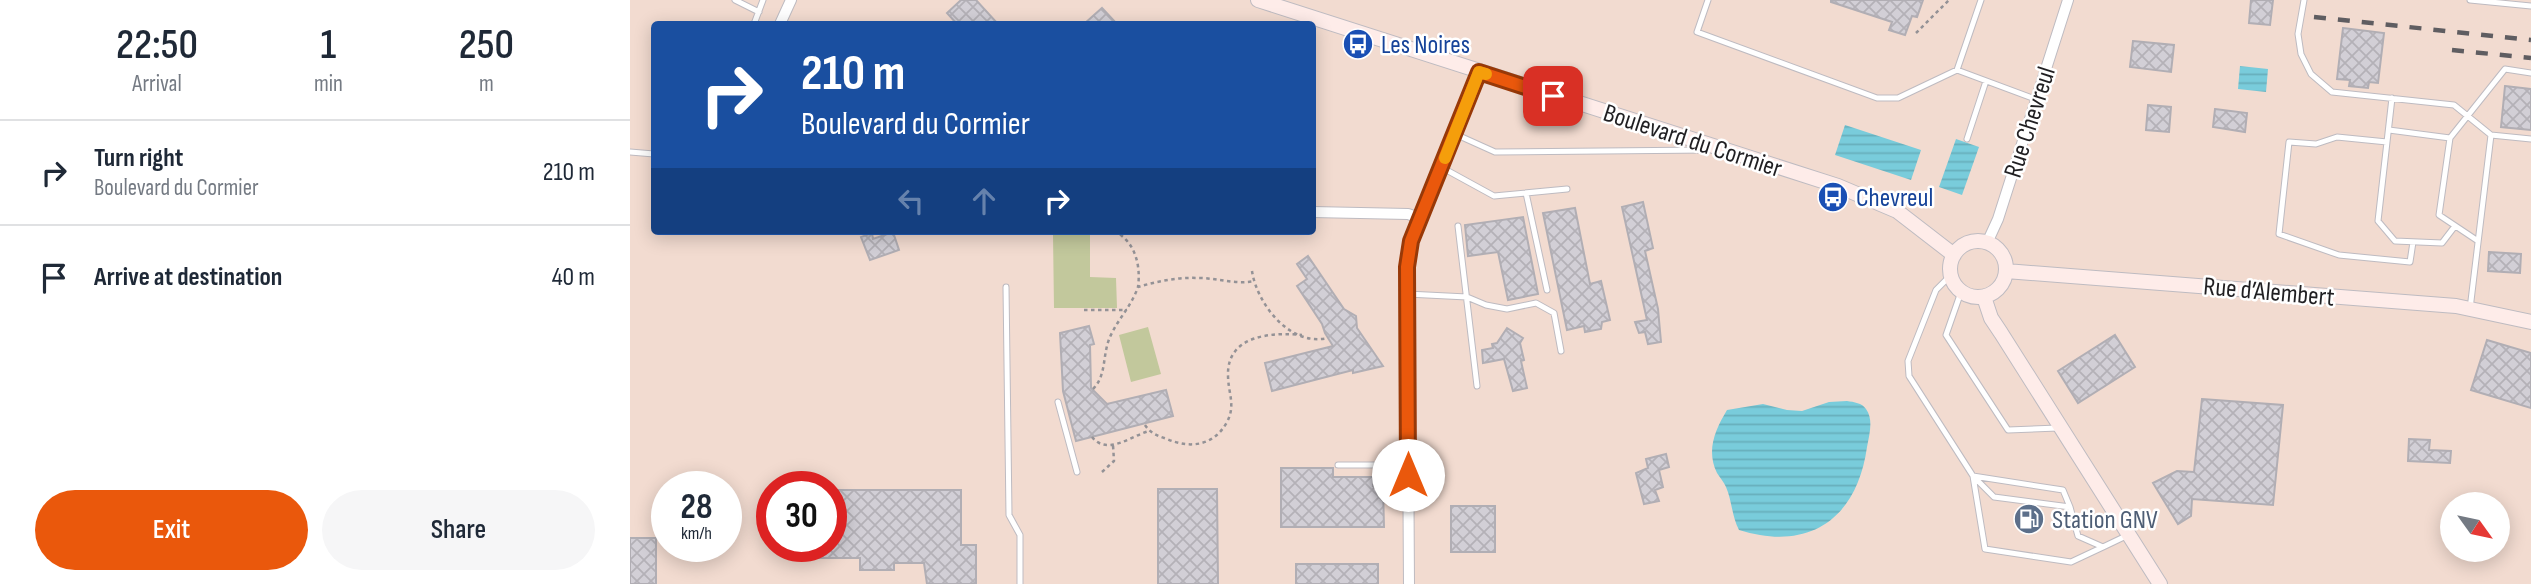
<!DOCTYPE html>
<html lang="en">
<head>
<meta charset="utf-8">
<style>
  body { margin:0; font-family:"Sofia Sans Condensed",sans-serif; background:#f6f6f7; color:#1f2937; height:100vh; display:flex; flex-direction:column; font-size:26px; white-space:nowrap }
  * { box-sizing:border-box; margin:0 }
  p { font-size:23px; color:#747a83 }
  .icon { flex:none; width:38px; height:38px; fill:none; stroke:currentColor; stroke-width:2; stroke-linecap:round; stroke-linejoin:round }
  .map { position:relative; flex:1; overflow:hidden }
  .panel { display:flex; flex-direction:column; background:#fff; width:630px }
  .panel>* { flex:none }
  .hud { position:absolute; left:21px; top:21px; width:665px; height:214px; border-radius:7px; box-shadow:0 4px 18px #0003; background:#1a4fa0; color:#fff; overflow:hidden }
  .needle { width:46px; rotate:123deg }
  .buttons { position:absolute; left:1810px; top:492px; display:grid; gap:14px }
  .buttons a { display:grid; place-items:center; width:70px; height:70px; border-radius:50%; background:#fff; box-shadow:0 4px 18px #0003; font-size:35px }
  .speed { position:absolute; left:21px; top:471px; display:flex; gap:14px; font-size:35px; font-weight:700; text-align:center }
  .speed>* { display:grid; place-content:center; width:91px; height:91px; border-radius:50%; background:#fff; box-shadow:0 4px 18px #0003; line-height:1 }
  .speed small { font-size:18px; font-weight:400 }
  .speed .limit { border:10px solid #d22; background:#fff; color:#111 }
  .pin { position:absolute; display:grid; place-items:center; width:60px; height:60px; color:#fff; margin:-30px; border-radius:14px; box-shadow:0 4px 10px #0006 }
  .me { position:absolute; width:77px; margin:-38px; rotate:0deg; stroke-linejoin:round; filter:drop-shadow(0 0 5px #0008) }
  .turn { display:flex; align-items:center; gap:24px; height:147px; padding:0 35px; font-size:32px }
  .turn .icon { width:91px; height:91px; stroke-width:2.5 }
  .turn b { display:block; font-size:49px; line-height:60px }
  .lanes { display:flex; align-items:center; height:66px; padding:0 35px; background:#0003; justify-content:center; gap:35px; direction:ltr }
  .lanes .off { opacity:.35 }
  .eta { display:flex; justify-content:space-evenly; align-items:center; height:119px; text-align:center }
  .eta b { font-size:42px; font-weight:600; line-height:49px }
  .cta { display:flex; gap:14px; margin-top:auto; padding:14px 35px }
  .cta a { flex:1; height:80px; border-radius:42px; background:#ea580c; color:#fff; font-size:28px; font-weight:600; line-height:80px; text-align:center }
  .cta a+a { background:#f6f6f7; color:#1f2937 }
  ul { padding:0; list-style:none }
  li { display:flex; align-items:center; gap:21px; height:105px; padding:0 35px; border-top:2px solid #e0e1e3 }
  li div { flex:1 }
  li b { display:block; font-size:26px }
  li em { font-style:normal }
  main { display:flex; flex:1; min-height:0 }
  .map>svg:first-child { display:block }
  .commercial { fill:#f2dbd0; fill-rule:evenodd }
  .pitch { fill:#c2c89c }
  .water { fill:url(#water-rules) }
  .building { fill:url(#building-cross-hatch); stroke:#b1aeb4; stroke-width:2 }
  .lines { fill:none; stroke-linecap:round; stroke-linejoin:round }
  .lane-casing { stroke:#bebbc1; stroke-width:7 }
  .street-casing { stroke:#bebbc1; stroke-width:12 }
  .secondary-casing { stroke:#bebbc1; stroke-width:16 }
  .path { stroke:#949296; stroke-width:2.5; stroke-dasharray:3.5 3.5; stroke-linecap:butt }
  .lane { stroke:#fff; stroke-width:5 }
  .street { stroke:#fff; stroke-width:10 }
  .secondary { stroke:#feece9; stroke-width:14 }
  .rail { stroke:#5f5d61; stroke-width:4.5; stroke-dasharray:12 12; stroke-linecap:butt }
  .route-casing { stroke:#983908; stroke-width:18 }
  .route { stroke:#ea580c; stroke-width:12 }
  .slow { stroke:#f59e0b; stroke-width:12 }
  .labels { text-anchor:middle; stroke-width:5; stroke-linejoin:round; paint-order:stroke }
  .transit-label { font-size:26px; fill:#164399; stroke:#fff; text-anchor:start }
  .street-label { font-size:26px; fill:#201f22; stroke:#fff }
  .service-label { font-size:26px; fill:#4e5e75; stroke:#fff; text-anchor:start }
</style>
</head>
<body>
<main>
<section class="panel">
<div class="eta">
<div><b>22:50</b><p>Arrival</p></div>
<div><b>1</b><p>min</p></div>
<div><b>250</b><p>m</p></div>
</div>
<ul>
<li><svg class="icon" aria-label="right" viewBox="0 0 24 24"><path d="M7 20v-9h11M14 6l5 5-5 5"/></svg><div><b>Turn right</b><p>Boulevard du Cormier</p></div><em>210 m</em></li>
<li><svg class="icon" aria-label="arrive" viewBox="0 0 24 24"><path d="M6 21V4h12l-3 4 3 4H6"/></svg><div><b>Arrive at destination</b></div><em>40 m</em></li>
</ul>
<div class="cta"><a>Exit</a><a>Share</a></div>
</section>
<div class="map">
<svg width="1901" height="584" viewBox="0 0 1901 584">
  <defs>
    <pattern id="water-rules" width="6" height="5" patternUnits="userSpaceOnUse" patternTransform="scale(1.75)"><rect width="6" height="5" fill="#79ccdb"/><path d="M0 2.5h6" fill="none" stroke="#68afbc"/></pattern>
    <pattern id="building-cross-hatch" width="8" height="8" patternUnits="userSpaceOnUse" patternTransform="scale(1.75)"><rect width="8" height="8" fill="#d2cfd6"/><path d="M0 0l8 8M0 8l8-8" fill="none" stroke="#b4b1b7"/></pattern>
  </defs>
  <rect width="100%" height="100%" fill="#ece9ef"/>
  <path class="commercial" d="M0,0H1901V584H0ZM24,24H682V231H24ZM37,486H96V546H37ZM142,486H201V546H142ZM1822,504H1867V550H1822Z"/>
  <path class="pitch" d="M423,235H460V277L486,278L487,308H424Z
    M518,327L531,374L501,382L489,335Z"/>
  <path class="water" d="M1610,66L1638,69L1636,92L1608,89Z
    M1215,125L1291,150L1281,180L1205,155Z
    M1326,139L1349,147L1332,195L1309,187Z
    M1217,401C1224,402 1232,403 1236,409C1244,420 1239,435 1237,447C1227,519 1179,552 1109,530C1102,517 1102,501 1096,487C1094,482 1090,478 1087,473C1076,451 1085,430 1097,410L1133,404L1157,410L1172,411L1199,402Z"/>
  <path class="building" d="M331,0H346L368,24H327L317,13Z
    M1201,0H1293L1287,17L1282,16L1275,35L1259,30L1262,22L1201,2Z
    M1621,0H1643L1640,25L1619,23Z
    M472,8L487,24H454Z
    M1713,28L1754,33L1748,83L1739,82L1738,88L1719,86L1720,80L1707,79Z
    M1503,41L1544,45L1541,72L1500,67Z
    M1875,86L1901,89V130L1871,127Z
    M1518,105L1541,107L1539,132L1516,130Z
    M1585,109L1617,113L1615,132L1583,127Z
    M1013,202L1023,248L1015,251L1028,309L1031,342L1018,344L1015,332L1009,333L1005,322L1017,320L992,207Z
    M945,208L960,284L971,281L980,320L972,322L971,329L955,332L954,326L937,330L913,213Z
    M893,217L908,294L878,300L868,252L838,256L835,225Z
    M263,232L269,250L240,260L231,237L242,233L243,239Z
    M1859,252L1891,254L1890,273L1858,271Z
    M678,256L714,309L726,316L727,328L753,366L723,373V370L642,391L635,363L703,346L695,333L692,324L667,286L677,279L667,264Z
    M459,326L464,344L460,345L461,388L477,404L536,390L543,416L446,441L433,391L430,333Z
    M877,328L893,338L890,343L894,360L891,361L897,388L883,391L874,359L853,363L852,350L863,348L862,344L867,343Z
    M1485,335L1505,367L1448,403L1428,371Z
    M1857,340L1901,353V408L1841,390Z
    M1572,399L1653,405L1643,505L1562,499L1561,516L1548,524L1523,483L1547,471L1564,472Z
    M1779,439L1800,440L1799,450L1821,451L1820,463L1778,461Z
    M1036,454L1039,467L1029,470L1033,487L1025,490L1029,501L1014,504L1006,473L1018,468L1016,459Z
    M651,468H703V477H743V486H753L754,527H651Z
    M528,489H587L588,584H528Z
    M201,490H331V545H346V584H297L294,563H264V570H230V558H181V546H201Z
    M821,506H865V552H821Z
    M0,538H26V584H0Z
    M666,564H748V584H666Z"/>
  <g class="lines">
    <g class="lane-casing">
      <path id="lane" d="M105,0L129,12
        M1078,0L1067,32L1247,98H1268L1327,70
        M1351,0L1327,70L1405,99
        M1674,0L1668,34L1671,54L1681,74L1702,92L1824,105L1861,135L1840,309
        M1840,0L1901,6
        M124,24L133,0
        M1762,98L1748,221L1765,241L1812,243L1825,226
        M1759,130L1820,138
        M825,134L865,152L1077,150
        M1861,135L1901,139
        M1337,139L1356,81
        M1757,142L1707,137L1686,144L1659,142L1649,234L1709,255L1780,262L1783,242
        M0,152L24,154
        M811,167L864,196L937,189
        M896,193L917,290
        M828,226L847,386
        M1848,241L1809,215L1820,138L1875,69L1901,73
        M1321,275L1306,290L1278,361L1279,376L1343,476L1364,497L1440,507L1448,536L1473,547L1496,536
        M376,287L379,515L390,535V584
        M1331,292L1316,335L1378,430L1428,428
        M777,294L837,297L856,305L877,309L906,303L924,313L931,351
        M428,402L447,472
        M708,465H747L757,475H778
        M1343,476L1355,549L1441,562L1473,547
        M1343,476L1433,490L1440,507"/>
    </g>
    <g class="street-casing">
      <path id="street" d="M150,24L161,0
        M682,212L778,214L790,218
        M1357,243L1368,219L1438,0
        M779,584L777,266L781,241L849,72"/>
    </g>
    <g class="secondary-casing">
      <path id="secondary" d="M628,0L1208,186L1267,211L1324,255
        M1320 269a28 28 0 1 1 56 0a28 28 0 1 1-56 0Z
        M1376,271L1826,306L1901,322
        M1354,297L1361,318L1371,333L1530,584"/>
    </g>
    <path class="path" d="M1286,33L1319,0
      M484,231C505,241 511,265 508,287
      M622,271C627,304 660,347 698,338
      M454,310H497
      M463,389C477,375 472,355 480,337C488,319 502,305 508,287C528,281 548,277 569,278C588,278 605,285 624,281
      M515,425C520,433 528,436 537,439C560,449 584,446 597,422C606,405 598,393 598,375C597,335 642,332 672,335
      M462,437C477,456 501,436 519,431
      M472,472L484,461L483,445"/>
    <use href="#lane" class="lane"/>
    <use href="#street" class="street"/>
    <use href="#secondary" class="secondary"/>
    <path class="rail" d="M1684,17L1901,40
      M1822,50L1901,58"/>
  </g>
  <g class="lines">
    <g class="route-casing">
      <path id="route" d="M778,475L777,267L781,241L849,72L923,96"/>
    </g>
    <use href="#route" class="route"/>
    <path class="slow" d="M815,158L849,72L856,74"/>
  </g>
  <defs>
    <g id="bus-disc" transform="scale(1.575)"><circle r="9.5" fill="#1a4fb4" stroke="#fff"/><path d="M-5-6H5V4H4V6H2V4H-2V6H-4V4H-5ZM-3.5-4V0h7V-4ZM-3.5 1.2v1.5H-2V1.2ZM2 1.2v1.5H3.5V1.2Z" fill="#fff"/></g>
    <g id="fuel-disc" transform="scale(1.575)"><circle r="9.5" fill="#5c6f8a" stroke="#fff"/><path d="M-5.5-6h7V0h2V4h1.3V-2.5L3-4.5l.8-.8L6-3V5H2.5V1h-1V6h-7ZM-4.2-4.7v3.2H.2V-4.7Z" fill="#fff"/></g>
  </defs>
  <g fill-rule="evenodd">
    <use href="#bus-disc" x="728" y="44"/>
    <use href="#bus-disc" x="1203" y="197"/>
    <use href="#fuel-disc" x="1399" y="519"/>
  </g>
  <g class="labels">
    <g class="transit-label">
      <text x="751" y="53">Les Noires</text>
      <text x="1226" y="206">Chevreul</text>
    </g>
    <g class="street-label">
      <text transform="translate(1399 122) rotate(-72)" y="9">Rue Chevreul</text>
      <text transform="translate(1063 140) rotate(18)" y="9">Boulevard du Cormier</text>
      <text transform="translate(1639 291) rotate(5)" y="9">Rue d’Alembert</text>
    </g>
    <g class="service-label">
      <text x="1422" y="528">Station GNV</text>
    </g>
  </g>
</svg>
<div class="buttons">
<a><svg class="needle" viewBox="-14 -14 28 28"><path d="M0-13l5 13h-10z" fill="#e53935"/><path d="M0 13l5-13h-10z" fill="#747a83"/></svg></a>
</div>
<div class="speed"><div>28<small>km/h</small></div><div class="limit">30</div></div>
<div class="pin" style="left:923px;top:96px;background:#d93025"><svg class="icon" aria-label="arrive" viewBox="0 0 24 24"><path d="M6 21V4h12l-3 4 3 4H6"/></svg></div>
<svg class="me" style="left:778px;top:475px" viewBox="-20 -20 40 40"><circle r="19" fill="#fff"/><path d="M0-13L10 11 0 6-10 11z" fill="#ea580c"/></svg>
<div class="hud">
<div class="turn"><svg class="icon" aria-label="right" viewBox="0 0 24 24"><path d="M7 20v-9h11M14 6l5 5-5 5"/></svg><div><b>210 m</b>Boulevard du Cormier</div></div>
<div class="lanes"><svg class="icon off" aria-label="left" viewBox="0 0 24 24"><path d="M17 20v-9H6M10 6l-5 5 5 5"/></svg><svg class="icon off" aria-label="ahead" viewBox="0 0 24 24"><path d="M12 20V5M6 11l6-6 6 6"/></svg><svg class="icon" aria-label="right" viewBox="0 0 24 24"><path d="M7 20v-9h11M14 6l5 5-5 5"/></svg></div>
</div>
</div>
</main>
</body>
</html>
